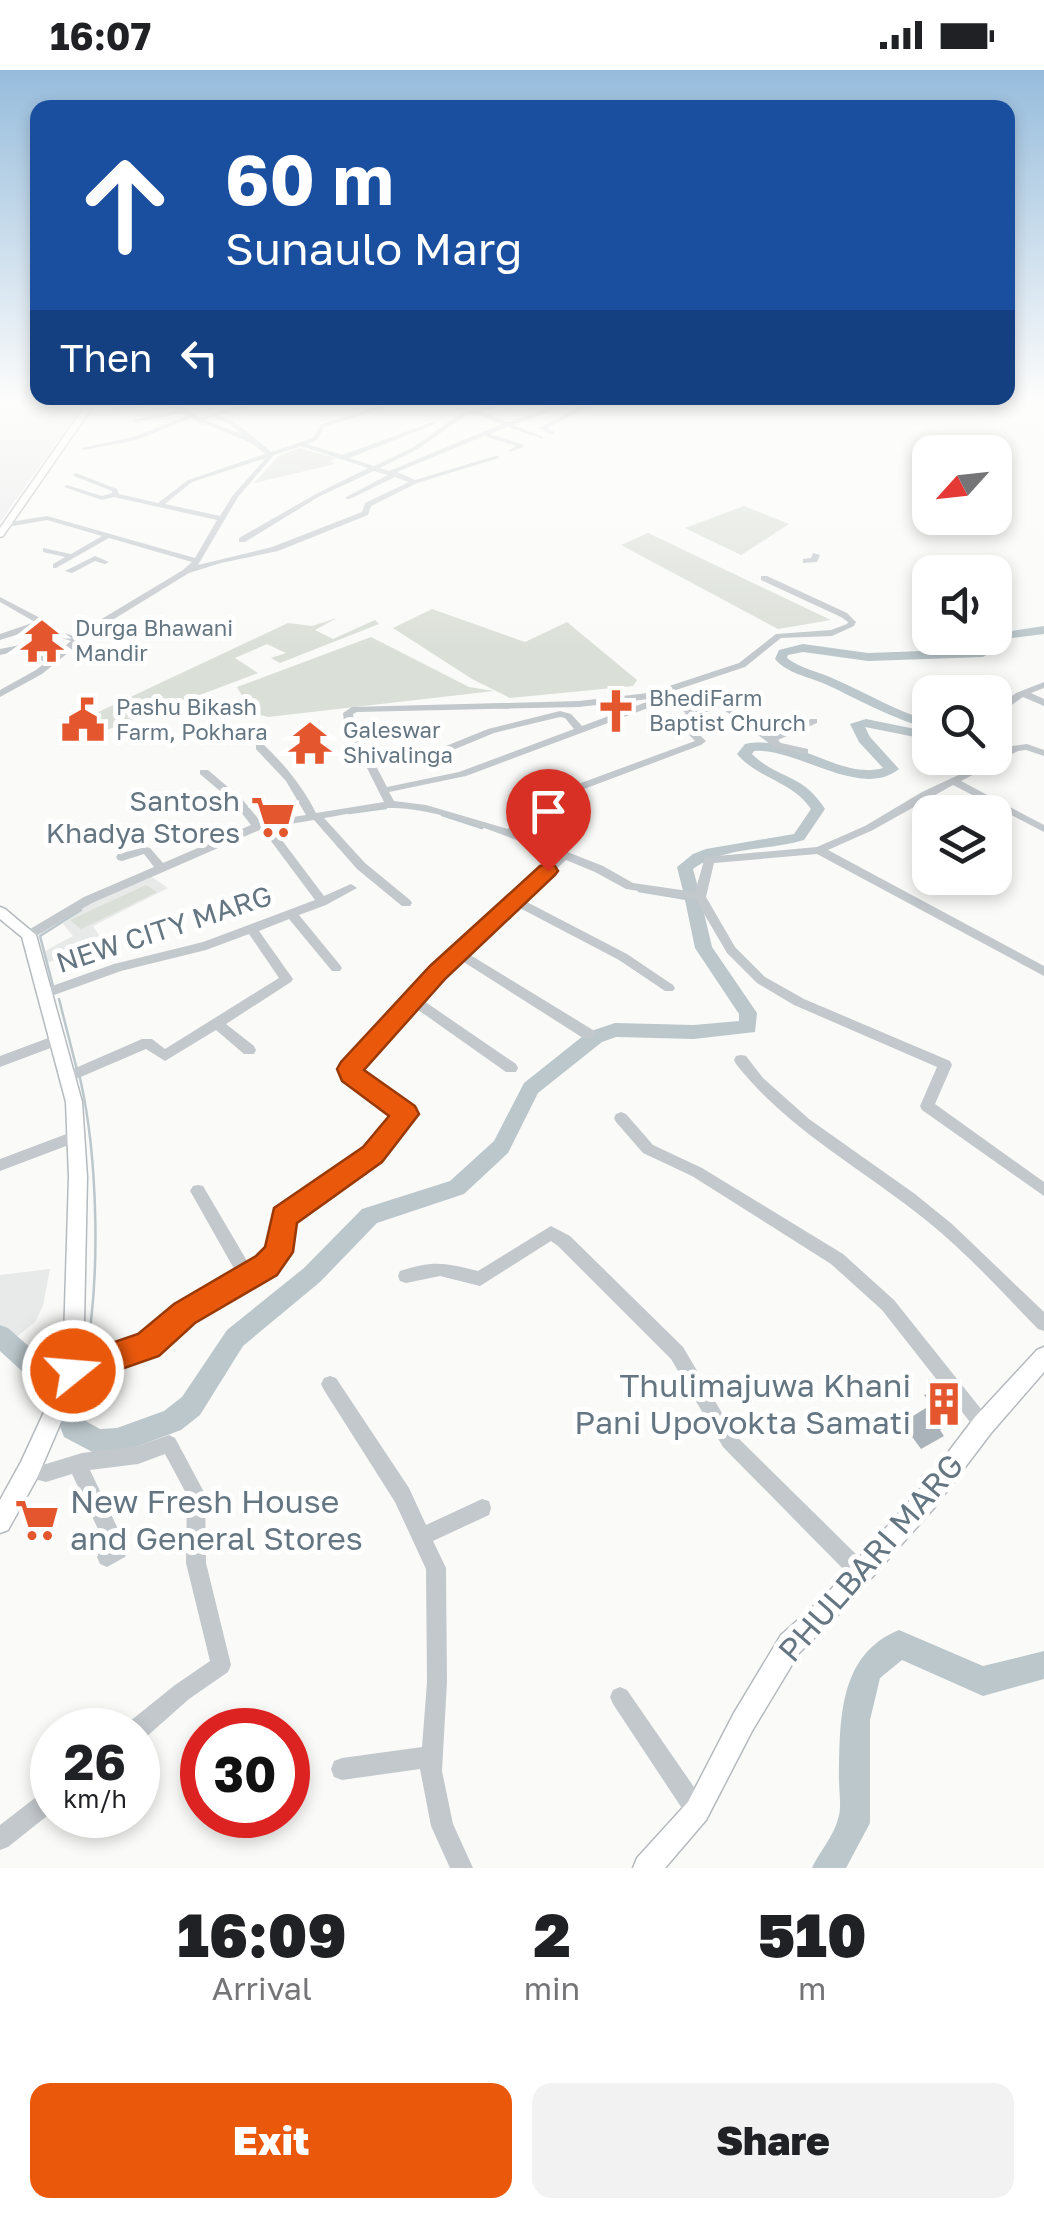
<!DOCTYPE html>
<html lang="en">
<head>
<meta charset="utf-8">
<style>
  body { margin:0; font-family:"Golos Text",sans-serif; background:#f2f2f2; color:#202124; height:100vh; display:flex; flex-direction:column; font-size:38px; white-space:nowrap }
  * { box-sizing:border-box; margin:0 }
  p { font-size:32px; color:#757577 }
  .icon { flex:none; width:55px; height:55px; fill:none; stroke:currentColor; stroke-width:2; stroke-linecap:round; stroke-linejoin:round }
  .map { position:relative; height:1798px; overflow:hidden }
  .side { display:flex; flex-direction:column; background:#fff; flex:1 }
  .side>* { flex:none }
  .guide { position:absolute; left:30px; top:30px; width:985px; height:305px; border-radius:20px; box-shadow:0 5px 15px #0003; background:#1a4fa0; color:#fff; overflow:hidden }
  .needle { width:65px; rotate:243deg }
  .fabs { position:absolute; left:912px; top:365px; display:grid; gap:20px }
  .fabs a { display:grid; place-items:center; width:100px; height:100px; border-radius:20px; background:#fff; box-shadow:0 5px 15px #0003; font-size:50px }
  .speed { position:absolute; left:30px; top:1638px; display:flex; gap:20px; font-size:50px; font-weight:700; text-align:center }
  .speed>* { display:grid; place-content:center; width:130px; height:130px; border-radius:50%; background:#fff; box-shadow:0 5px 15px #0003; line-height:1 }
  .speed small { font-size:25px; font-weight:400 }
  .speed .limit { border:15px solid #d22; background:#fff; color:#111 }
  .pin { position:absolute; display:grid; place-items:center; width:85px; height:85px; color:#fff; margin:-102px -42px; border-radius:50% 50% 50% 0; rotate:-45deg; box-shadow:0 0 10px #0007 }
  .pin .icon { rotate:45deg }
  .me { position:absolute; width:110px; margin:-55px; rotate:73deg; stroke-linejoin:round; filter:drop-shadow(0 0 8px #0008) }
  .turn { display:flex; align-items:center; gap:35px; height:210px; padding:0 30px; font-size:45px }
  .turn .icon { width:130px; height:130px; stroke-width:2.5 }
  .turn b { display:block; font-size:70px; line-height:85px }
  .then { display:flex; align-items:center; height:95px; padding:0 30px; background:#0003; gap:20px; font-size:38px }
  .eta { display:flex; justify-content:space-evenly; align-items:center; height:170px; text-align:center }
  .eta b { font-size:60px; font-weight:800; line-height:70px }
  .cta { display:flex; gap:20px; margin-top:auto; padding:20px 30px }
  .cta a { flex:1; height:115px; border-radius:20px; background:#ea580c; color:#fff; font-size:40px; font-weight:800; line-height:115px; text-align:center }
  .cta a+a { background:#f2f2f2; color:#202124 }
  .status { display:flex; justify-content:space-between; align-items:center; height:70px; padding:0 50px; background:#fff; direction:ltr }
  .status svg { height:28px; fill:currentColor }
  .map>svg:first-child { display:block }
  .built { fill:#e8e9e9 }
  .green { fill:#dadfd7 }
  .lines { fill:none; stroke-linecap:round; stroke-linejoin:round }
  .stream-far1 { stroke:#bbc7cb; stroke-width:2.5 }
  .stream { stroke:#bbc7cb; stroke-width:4 }
  .river { fill:#bbc7cb; fill-rule:evenodd }
  .building { fill:#aab3b9 }
  .major-casing { stroke:#b5babe; stroke-width:3 }
  .minor { fill:#c3c8cc; fill-rule:evenodd }
  .major { fill:#fff; fill-rule:evenodd }
  .route { fill:#ea580c; stroke:#983908; stroke-width:2.5 }
  .labels { text-anchor:middle; stroke-width:10; stroke-linejoin:round; paint-order:stroke }
  .far-poi-label { font-size:22px; fill:#657683; stroke:#fff; text-anchor:start }
  .poi-label { font-size:28px; fill:#657683; stroke:#fff; text-anchor:end }
  .street-label { font-size:28px; fill:#657683; stroke:#fff }
  .near-poi-label { font-size:32px; fill:#657683; stroke:#fff; text-anchor:end }
  .near-street-label { font-size:32px; fill:#657683; stroke:#fff }
</style>
</head>
<body>
<div class="status"><b>16:07</b><svg viewBox="0 0 49 12"><path d="M0 12V9h3v3zM5 12V6h3v6zM10 12V3h3v9zM15 12V0h3v12zM26 1h20v11H26zM47 4h2v5h-2z"/></svg></div>
<div class="map">
<svg width="1044" height="1798" viewBox="0 0 1044 1798">
  <rect width="100%" height="100%" fill="#fafaf8"/>
  <path class="built" d="M0,329H87L0,452Z
    M152,807L168,818L93,856L104,873L47,893L43,882L73,866L63,854L96,829Z
    M50,1199L43,1236L35,1252L14,1269L0,1259V1205Z"/>
  <path class="green" d="M299,378L336,388L330,391L335,394L254,413L279,386Z
    M744,436L789,454L741,485L685,458Z
    M648,463L831,550L778,559L621,475Z
    M432,539L525,572L567,552L637,610L633,616L510,628L472,609L393,558Z
    M337,548L315,560L333,569L375,550L379,554L280,593L271,588L286,583L267,574L235,588L258,603L104,661L90,646L288,553L312,556Z
    M371,567L469,617L494,621L268,647L252,643L237,617Z
    M146,815L157,822L81,859L70,850Z"/>
  <g class="lines">
    <path class="stream-far1" d="M349,743L386,738
      M442,745L482,758
      M639,821L693,830
      M53,916L40,866L81,840
      M59,929L77,1000
      M80,1008C98,1087 101,1210 85,1289
      M79,1329L84,1306"/>
    <path class="stream" d="M73,1358L80,1326"/>
    <path class="river" d="M1044,556V564L1012,568L983,587L868,591L803,582L788,585L787,588C801,599 817,601 832,608C865,622 895,641 930,651V659C892,649 860,630 825,614C807,606 788,604 775,589L779,580L803,574L868,583L980,579L1005,562Z
      M866,649L930,662V670L865,657L870,667L899,699C860,730 799,678 754,681L752,684C778,710 801,702 825,739L804,770C767,781 726,776 693,799L699,821L695,825L701,830L712,877L757,943L755,962L694,969L616,967L602,972L538,1023L508,1083L464,1124L377,1153L320,1212L243,1276L200,1345L181,1360L117,1384L98,1385L64,1367L49,1326L0,1281V1255L8,1258L67,1310L82,1349L100,1359L117,1358L164,1341L182,1327L227,1260L304,1198L362,1139L450,1111L494,1071L524,1013L588,962L615,953L694,955L739,951V944L695,878L685,830L689,826L683,821L677,797L693,784L706,779L794,764L811,739C792,711 758,709 737,684L745,674C796,664 840,710 883,698L859,672L850,654Z
      M899,1560L983,1596L1044,1581V1609L983,1626L902,1590L880,1608L870,1650V1753L846,1798H812C819,1782 834,1766 838,1749C842,1738 839,1722 839,1710C840,1653 837,1585 899,1560Z"/>
  </g>
  <path class="building" d="M938,1317L960,1346L940,1360L944,1366L921,1379L902,1353L932,1334L924,1325Z"/>
  <g class="lines">
    <g class="major-casing">
      <path id="major" d="M90,329H98L3,466L0,467V458Z
        M0,837L5,839L36,865L82,1032L87,1107L83,1301L37,1408L8,1460L0,1463V1430L21,1392L63,1301L69,1107L66,1032L22,867L0,849Z
        M1044,1277V1302L991,1363L934,1438L841,1542L799,1583L752,1661L706,1750L665,1798H633L637,1788L688,1732L734,1643L781,1565L825,1526L918,1422L975,1347L1037,1280Z"/>
    </g>
    <path class="minor" d="M163,329H170L200,348L262,329H272L217,345C238,352 255,368 271,382L313,368L320,355L402,329H411L324,357L317,370L307,374L342,385L433,352L438,353L349,388L374,396L412,378L461,343L476,340L510,329H519L483,342L508,352L547,339L525,329H533L553,337L575,329H584L513,355L543,367V369L508,357L490,364L524,375V377L509,382V380L516,376L484,366L397,402L415,410L495,386H499V388L417,413L371,436L368,445L278,481L221,493L189,503L96,560L42,604L0,627V620L36,600L46,592L35,589L23,580L0,585V579L25,574L41,585L51,588L71,571L35,559L0,570V564L35,552L0,532V527L44,550L45,552L42,555L76,567L90,556L183,500L192,492L109,468L56,498H53V494L65,487L43,482V478L71,484L102,466L47,450L7,457L3,455L4,453L47,446L195,488L217,450L114,427L102,430L64,417L67,415L102,426L112,423V421L74,406L73,405L76,403L117,419L119,424L158,433L188,410L265,384L251,373L203,353L198,354V351L191,348L137,370L84,380L81,378L133,367L187,346L182,343L136,352L133,350L177,341L167,333L116,340L113,338ZM476,344L502,354L389,401L380,398L416,380L465,346ZM211,347L229,353L241,364L205,350ZM301,376L368,398L316,424L239,468V472H245L320,426L374,401L388,405L346,427V429H350L395,407L409,412L365,433L362,442L272,477L198,495L238,427L274,385ZM266,388L233,425L220,446L165,434L192,412Z
      M595,329H603L547,358L554,362V364H550L539,358Z
      M813,483L820,485L817,492L803,493V489L811,488Z
      M95,486L109,492L105,494L95,491L72,503L65,501Z
      M761,506H767L847,543L856,552L854,556L832,566L781,568L745,597L649,629L579,637L357,642L353,644L354,652L373,691L441,678L488,659L560,641L571,644L582,656L668,624L694,639L718,631H724L772,665L811,649H817V653L778,670L781,673L808,679V683L804,684L774,677L720,637L684,650L706,671L701,675L568,725L549,728L517,762L603,796L633,813L695,822L705,787L817,777L865,756L922,722L995,688L1006,681L995,674V667L1012,676L1027,674L1044,680V686L1026,680L1018,681L961,711L1044,755V762L953,715L873,760L828,780L1044,896V906L817,784L714,793L706,827L735,877L765,907L804,929L950,991L952,995L935,1034L1044,1112V1126L922,1040L920,1036L937,997L794,935L757,913L727,883L696,830L626,819L595,802L566,790L523,830L627,884L673,915L675,918L673,921H665L619,890L516,836L467,883L593,960L595,964L593,968H583L459,889L421,929L516,994L518,998L516,1002H506L414,937L357,1000L411,1040L413,1044L411,1048L362,1101L290,1149L287,1182L272,1200L191,1248L154,1282L73,1309L67,1307L64,1301L67,1295L143,1270L179,1238L237,1204L193,1126L190,1121L193,1116L198,1115L203,1116L250,1196C281,1178 269,1171 278,1141L352,1093L396,1045L346,1009L343,999L345,995L434,899L556,786C510,767 443,739 393,738C371,737 346,745 324,748L365,793L410,830L412,833L410,836H402L357,799L314,750L272,757L324,826L351,814L357,818L326,835L299,845L340,895L342,898L340,901H332L289,849L259,861L293,909L291,912L226,954L254,976L256,980L254,984H244L216,960L165,991L146,979L69,1012L64,1011L62,1007L64,1003L142,969H152L165,979L279,908L249,864L206,880L121,901L43,929L38,927L37,924L38,921L114,894L203,872L315,830L262,759L92,833L33,868H25L23,865L25,862L84,827L154,797L144,784L122,791L118,790L116,787L118,784L146,777L150,778L163,793L251,755L234,733L200,704V700H208L242,729L261,752L306,745L286,711L256,679V675H264C285,695 303,717 316,743L384,732L344,652L343,643L352,637L579,631L648,623L739,593L776,564L831,560L847,554L848,552L841,547L761,510ZM667,631L686,643L673,649L695,671L562,720L542,723L508,759L426,735L394,731L389,722L466,706ZM560,647L565,648L574,659L459,702L387,717L376,696L448,682L494,663Z
      M1044,612V618L1031,623L1044,629V636L1023,627L995,647V639L1016,623Z
      M59,964L64,965L66,969L64,973L0,997V986Z
      M741,985L746,986L763,1008L809,1049L915,1124L952,1154L1044,1242V1261L1038,1259C1002,1222 967,1183 927,1151C862,1098 788,1060 736,994L734,990L736,986Z
      M621,1042L626,1044L653,1075L702,1098L843,1184L894,1230L989,1349L992,1355L989,1361L983,1364L977,1361L882,1240L831,1194L692,1106L643,1083L616,1052L614,1048L616,1044Z
      M77,1060L82,1062L84,1066L82,1070L0,1101V1089Z
      M551,1156L570,1166L683,1277L735,1365L867,1495L870,1502L867,1509L860,1512L853,1509L723,1377L671,1289L558,1176L551,1171L480,1216L440,1206L406,1213L400,1211L398,1206L400,1201C434,1190 445,1193 478,1201Z
      M330,1306L336,1308L409,1418L426,1455L482,1429L489,1431L491,1438L489,1445L433,1471L446,1498L447,1612L442,1701L453,1754L473,1798H450L431,1756L420,1699L342,1710L334,1707L331,1699L334,1691L342,1688L422,1677L427,1612L426,1499L395,1432L324,1320L321,1314L324,1308Z
      M169,1365L175,1368L205,1424L206,1493L231,1595L228,1602L189,1629L145,1668L138,1670V1660H126L129,1652L175,1615L210,1591L186,1493L187,1425L165,1384L138,1394L90,1400L128,1480L125,1487L107,1497L100,1494L97,1487L100,1480L106,1476L72,1404L46,1412L23,1406L20,1400L23,1394L29,1391L46,1394L82,1383L138,1376Z
      M620,1617L627,1620L705,1733L708,1741L705,1749L697,1752L689,1749L613,1634L610,1627L613,1620Z
      M52,1718V1742L8,1777L0,1780V1755L44,1721Z"/>
    <use href="#major" class="major"/>
  </g>
  <linearGradient id="sky" x2="0" y2="1"><stop stop-color="#96bcdc"/><stop offset="0.57" stop-color="#fdfdfc"/><stop offset="1" stop-color="#fdfdfc" stop-opacity="0"/></linearGradient>
  <rect width="1044" height="581" fill="url(#sky)"/>
  <path class="route" d="M548,794L555,796L558,801L555,805L446,908L364,1000L415,1036L419,1044L382,1092L297,1153L293,1182L277,1205L195,1253L159,1286L73,1316L62,1312L57,1301L62,1290L138,1264L174,1234L256,1186L265,1177L274,1138L363,1077L389,1046L342,1011L337,999L341,992L430,896L540,796Z"/>
  <defs>
    <g id="temple-bare" transform="scale(3.45)"><path d="M0-6L5-2H3V0L6.5 2.5H4V6H1.5V3h-3V6H-4V2.5H-6.5L-3 0V-2H-5Z" fill="#e4572e" stroke="#fff" stroke-width="2.5" paint-order="stroke"/></g>
    <g id="church-bare" transform="scale(3.45)"><path d="M-1.2-6h2.4v3.5h3.3v2.4h-3.3V6h-2.4V-.1h-3.3v-2.4h3.3Z" fill="#e4572e" stroke="#fff" stroke-width="2.5" paint-order="stroke"/></g>
    <g id="civic-bare" transform="scale(3.45)"><path d="M-.6-6.5H3V-4.5H.6V-3L4-1V1h2V6H-6V1h2V-1L-.6-3ZM-1.2 2.5V6h2.4V2.5Z" fill="#e4572e" stroke="#fff" stroke-width="2.5" paint-order="stroke"/></g>
    <g id="supermarket-bare" transform="scale(3.45)"><path d="M-6-5.5h2.5l.6 2H6L4.5 2H-2.5L-4.4-4H-6ZM-1.5 3.2a1.3 1.3 0 1 0 .1 0ZM3 3.2a1.3 1.3 0 1 0 .1 0Z" fill="#e4572e" stroke="#fff" stroke-width="2.5" paint-order="stroke"/></g>
    <g id="building-bare" transform="scale(3.45)"><path d="M-4-6H4V6H1V3H-1V6H-4ZM-2.5-4.3h1.7v1.8h-1.7ZM.8-4.3h1.7v1.8H.8ZM-2.5-1h1.7V.8h-1.7ZM.8-1h1.7V.8H.8Z" fill="#e4572e" stroke="#fff" stroke-width="2.5" paint-order="stroke"/></g>
  </defs>
  <g fill-rule="evenodd">
    <use href="#temple-bare" x="42" y="571"/>
    <use href="#church-bare" x="616" y="641"/>
    <use href="#civic-bare" x="83" y="650"/>
    <use href="#temple-bare" x="310" y="673"/>
    <use href="#supermarket-bare" x="273" y="747"/>
    <use href="#building-bare" x="944" y="1334"/>
    <use href="#supermarket-bare" x="37" y="1450"/>
  </g>
  <g class="labels">
    <g class="far-poi-label">
      <text x="75" y="566">Durga Bhawani<tspan x="75" dy="25">Mandir</tspan></text>
      <text x="649" y="636">BhediFarm<tspan x="649" dy="25">Baptist Church</tspan></text>
      <text x="116" y="645">Pashu Bikash<tspan x="116" dy="25">Farm, Pokhara</tspan></text>
      <text x="343" y="668">Galeswar<tspan x="343" dy="25">Shivalinga</tspan></text>
    </g>
    <g class="poi-label">
      <text x="240" y="741">Santosh<tspan x="240" dy="32">Khadya Stores</tspan></text>
    </g>
    <g class="street-label">
      <text transform="translate(164 859) rotate(-18)" y="10">NEW CITY MARG</text>
    </g>
    <g class="near-poi-label">
      <text x="911" y="1327">Thulimajuwa Khani<tspan x="911" dy="37">Pani Upovokta Samati</tspan></text>
      <text x="70" y="1443" text-anchor="start">New Fresh House<tspan x="70" dy="37">and General Stores</tspan></text>
    </g>
    <g class="near-street-label">
      <text transform="translate(871 1488) rotate(-49)" y="11">PHULBARI MARG</text>
    </g>
  </g>
</svg>
<div class="fabs">
<a><svg class="needle" viewBox="-14 -14 28 28"><path d="M0-13l5 13h-10z" fill="#e53935"/><path d="M0 13l5-13h-10z" fill="#757577"/></svg></a>
<a><svg class="icon" aria-label="sound" viewBox="0 0 24 24"><path d="M4 9h4l5-4v14l-5-4H4zM17 9q2 3 0 6"/></svg></a>
<a><svg class="icon" aria-label="search" viewBox="0 0 24 24"><circle cx="10" cy="10" r="6"/><path d="M15 15l6 6"/></svg></a>
<a><svg class="icon" aria-label="layers" viewBox="0 0 24 24"><path d="M12 4l9 5-9 5-9-5zM3 14l9 5 9-5"/></svg></a>
</div>
<div class="speed"><div>26<small>km/h</small></div><div class="limit">30</div></div>
<div class="pin" style="left:548px;top:801px;background:#d93025"><svg class="icon" aria-label="arrive" viewBox="0 0 24 24"><path d="M6 21V4h12l-3 4 3 4H6"/></svg></div>
<svg class="me" style="left:73px;top:1301px" viewBox="-20 -20 40 40"><circle r="17" fill="#ea580c" stroke="#fff" stroke-width="3"/><path d="M0-11L8 9 0 5-8 9z" fill="#fff"/></svg>
<div class="guide">
<div class="turn"><svg class="icon" aria-label="ahead" viewBox="0 0 24 24"><path d="M12 20V5M6 11l6-6 6 6"/></svg><div><b>60 m</b>Sunaulo Marg</div></div>
<div class="then">Then<svg class="icon" aria-label="left" viewBox="0 0 24 24"><path d="M17 20v-9H6M10 6l-5 5 5 5"/></svg></div>
</div>
</div>
<section class="side">
<div class="eta">
<div><b>16:09</b><p>Arrival</p></div>
<div><b>2</b><p>min</p></div>
<div><b>510</b><p>m</p></div>
</div>
<div class="cta"><a>Exit</a><a>Share</a></div>
</section>
</body>
</html>
